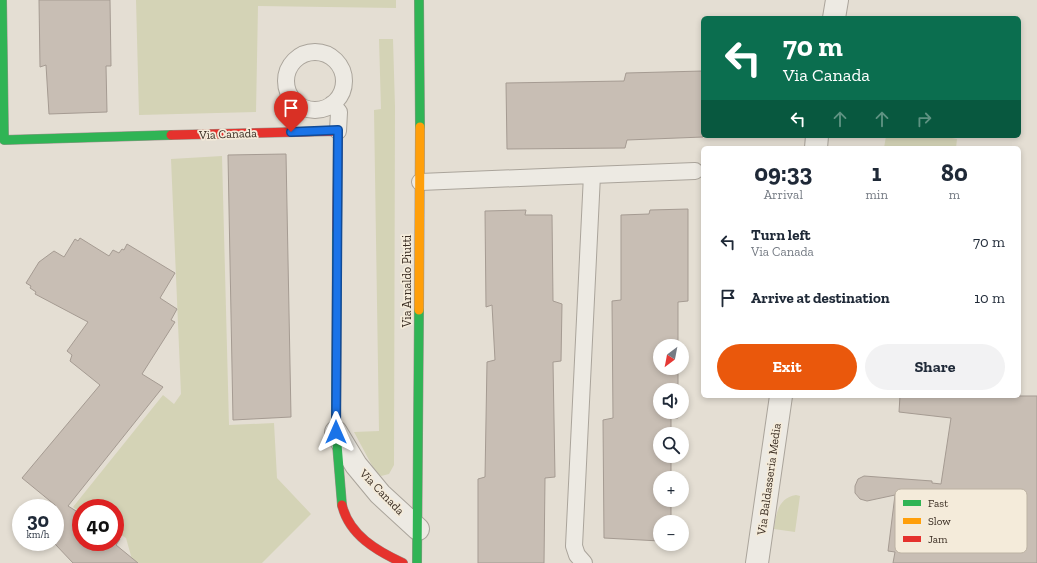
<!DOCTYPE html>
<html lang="en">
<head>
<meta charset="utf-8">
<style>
  body { margin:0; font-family:"Zilla Slab",serif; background:#f2f2f3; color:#1f2937; height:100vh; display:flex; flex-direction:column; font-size:15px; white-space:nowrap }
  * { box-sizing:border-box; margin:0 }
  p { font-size:13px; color:#747a83 }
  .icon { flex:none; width:22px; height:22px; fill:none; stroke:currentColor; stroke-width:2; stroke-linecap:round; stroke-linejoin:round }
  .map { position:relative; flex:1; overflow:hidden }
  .sheet { position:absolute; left:701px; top:146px; width:320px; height:252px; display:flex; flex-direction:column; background:#fff; border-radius:6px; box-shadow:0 2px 6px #0003 }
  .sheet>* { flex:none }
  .guide { position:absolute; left:701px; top:16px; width:320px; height:122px; border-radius:6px; box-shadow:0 2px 6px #0003; background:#0b6e4f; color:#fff; overflow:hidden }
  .needle { width:26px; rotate:212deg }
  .fabs { position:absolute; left:653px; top:339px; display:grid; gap:8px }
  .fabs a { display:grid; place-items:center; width:36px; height:36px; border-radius:50%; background:#fff; box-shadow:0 2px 6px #0003; font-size:20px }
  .speed { position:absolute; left:12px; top:499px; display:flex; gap:8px; font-size:20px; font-weight:700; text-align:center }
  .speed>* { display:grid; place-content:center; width:52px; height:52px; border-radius:50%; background:#fff; box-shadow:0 2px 6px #0003; line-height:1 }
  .speed small { font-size:10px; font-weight:400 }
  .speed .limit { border:6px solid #d22; background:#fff; color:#111 }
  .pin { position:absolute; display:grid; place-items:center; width:34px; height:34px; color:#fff; margin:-41px -17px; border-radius:50% 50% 50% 0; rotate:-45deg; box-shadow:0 0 4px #0007 }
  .pin .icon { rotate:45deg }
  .me { position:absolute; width:44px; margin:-22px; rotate:0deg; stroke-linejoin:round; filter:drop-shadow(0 0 3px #0008) }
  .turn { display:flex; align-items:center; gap:14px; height:84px; padding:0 16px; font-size:18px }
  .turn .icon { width:52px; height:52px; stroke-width:2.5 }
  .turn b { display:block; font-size:28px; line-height:34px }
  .lanes { display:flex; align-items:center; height:38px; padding:0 16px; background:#0003; justify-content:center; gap:20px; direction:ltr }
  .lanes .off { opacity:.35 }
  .eta { display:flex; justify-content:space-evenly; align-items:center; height:68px; text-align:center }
  .eta b { font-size:24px; font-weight:800; line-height:28px }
  .button { display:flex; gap:8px; margin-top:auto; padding:8px 16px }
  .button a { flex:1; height:46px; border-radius:24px; background:#ea580c; color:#fff; font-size:16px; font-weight:800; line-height:46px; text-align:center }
  .button a+a { background:#f2f2f3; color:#1f2937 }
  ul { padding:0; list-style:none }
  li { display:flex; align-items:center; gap:12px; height:56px; padding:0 16px }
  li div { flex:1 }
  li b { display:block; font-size:15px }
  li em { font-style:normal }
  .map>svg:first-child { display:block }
  .green { fill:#d4d3b6 }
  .building { fill:#c8beb4; stroke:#a59b92 }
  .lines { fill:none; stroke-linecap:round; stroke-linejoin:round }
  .lane-casing { stroke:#aaa49b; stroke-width:18 }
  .street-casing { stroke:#aaa49b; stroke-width:24 }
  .fast-casing { stroke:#9a938b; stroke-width:10 }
  .slow-casing { stroke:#9a938b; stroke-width:10 }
  .jam-casing { stroke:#9a938b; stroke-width:10 }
  .lane { stroke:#edeae3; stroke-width:16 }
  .street { stroke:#edeae3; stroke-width:22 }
  .fast { stroke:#30b455; stroke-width:9 }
  .slow { stroke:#ff9f0a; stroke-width:9 }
  .jam { stroke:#e5322d; stroke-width:9 }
  .route-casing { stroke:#114b97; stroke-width:10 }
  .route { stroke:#1a73e8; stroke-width:7 }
  .labels { text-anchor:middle; stroke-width:3.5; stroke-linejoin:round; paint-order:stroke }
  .street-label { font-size:12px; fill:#3a2d22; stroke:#f4ebda }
  .key { fill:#f4ebda; stroke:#bcb2a3; stroke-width:1 }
  .key-label { font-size:11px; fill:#3a2d22 }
</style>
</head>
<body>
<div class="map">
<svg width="1037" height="563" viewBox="0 0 1037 563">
  <rect width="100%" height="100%" fill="#e4ded3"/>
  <path class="green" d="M136,0H396V8L258,6L256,112L139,115Z
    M379,39H393L395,107L394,465L389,474L381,476L376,473L354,432L379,431L374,110L381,109Z
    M886,136H942L957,139L956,148H884Z
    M222,156L229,425L274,423L277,478L311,514L262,563H133L126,538L115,531V508H81V513L73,507L163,395L174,404L181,394L171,159Z
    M796,495L800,496L795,532L774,529C776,514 778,498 796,495Z"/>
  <path class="building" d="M39,0H110L111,66H106L107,112L49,114L46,65L40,67Z
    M703,71V137L627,140L625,148L507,149L506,83L624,81L626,73Z
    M286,154L291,417L233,420L228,155Z
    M688,209V301L678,302V346H660V368H678V390H660V412H678V418H671V434H660V456H671V478H660V500H671V522H660V541L604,538L603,420L613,418L612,301L621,300V215L649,214L650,210Z
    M526,210L525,215H552L553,301L562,304L561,361L553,362L555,477L545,478L544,563H478V479L485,477L487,362L495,360L492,305L486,307L485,211Z
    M80,238L109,256L113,250L119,253L122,249L124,250L127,244L175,273L160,298L177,309L171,320L175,322L142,374L163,387L68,506L81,514V542H115V535L120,539L116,545L138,563H73L55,544V505L22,478L100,385L70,361L72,355L67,351L88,322L35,294L36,292L30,288L31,286L26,283L39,262L54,251L64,257L75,239L78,241Z
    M900,396H1037V563H893L895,552L888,551L895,495L867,501L860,499L855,493V486L858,479L864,476L932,481V483L941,484L951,418L899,412Z"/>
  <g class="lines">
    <g class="lane-casing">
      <path id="lane" d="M286 81a29 29 0 1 1 58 0a29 29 0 1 1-58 0Z
        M332,104L339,112L338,131
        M592,175L695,171
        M420,182L592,175L574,546L577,555L584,563"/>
    </g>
    <g class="street-casing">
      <path id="street" d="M834,18L837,0
        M816,148L817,136
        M336,432L356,465L380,494L418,529
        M757,563L781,396"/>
    </g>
    <g class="fast-casing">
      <path id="fast" d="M2,0L4,140L171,135
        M419,0L420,127
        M337,230L336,432L342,505
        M417,563L419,310"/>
    </g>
    <g class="slow-casing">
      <path id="slow" d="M419,310L420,127"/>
    </g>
    <g class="jam-casing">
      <path id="jam" d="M171,135L338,131L337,230
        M342,505C349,535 377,551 403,563"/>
    </g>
    <use href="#lane" class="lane"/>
    <use href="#street" class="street"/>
    <use href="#fast" class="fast"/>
    <use href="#slow" class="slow"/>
    <use href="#jam" class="jam"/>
  </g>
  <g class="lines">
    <g class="route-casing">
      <path id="route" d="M291,132L338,130L336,432"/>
    </g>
    <use href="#route" class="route"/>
  </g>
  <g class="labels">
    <g class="street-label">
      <text transform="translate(228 134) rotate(-2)" y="4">Via Canada</text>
      <text transform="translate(407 281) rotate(-90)" y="4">Via Arnaldo Piutti</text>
      <text transform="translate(769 479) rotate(-82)" y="4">Via Baldasseria Media</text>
      <text transform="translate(382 492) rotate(46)" y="4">Via Canada</text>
    </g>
  </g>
  <rect x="895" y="489" width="132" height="64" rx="6" class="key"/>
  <rect x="903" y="500" width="18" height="6" fill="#30b455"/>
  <rect x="903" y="518" width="18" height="6" fill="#ff9f0a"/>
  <rect x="903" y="536" width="18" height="6" fill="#e5322d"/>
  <g class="key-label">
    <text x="928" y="507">Fast</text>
    <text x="928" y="525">Slow</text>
    <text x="928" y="543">Jam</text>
  </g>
</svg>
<div class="fabs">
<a><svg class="needle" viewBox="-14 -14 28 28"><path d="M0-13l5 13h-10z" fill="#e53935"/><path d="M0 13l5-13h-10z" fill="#747a83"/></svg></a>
<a><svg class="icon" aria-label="sound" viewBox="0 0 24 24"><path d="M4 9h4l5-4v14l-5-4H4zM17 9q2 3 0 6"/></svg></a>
<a><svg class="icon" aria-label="search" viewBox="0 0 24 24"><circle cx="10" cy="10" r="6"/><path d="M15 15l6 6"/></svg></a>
<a>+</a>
<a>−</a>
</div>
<div class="speed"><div>30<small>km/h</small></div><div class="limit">40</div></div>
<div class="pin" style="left:291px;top:132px;background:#d93025"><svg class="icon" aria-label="arrive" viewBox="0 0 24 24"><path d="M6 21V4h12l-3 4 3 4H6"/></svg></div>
<svg class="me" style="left:336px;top:432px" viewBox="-20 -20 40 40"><path d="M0-17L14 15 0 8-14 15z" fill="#1a73e8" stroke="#fff" stroke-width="4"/></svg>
<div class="guide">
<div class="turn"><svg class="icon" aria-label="left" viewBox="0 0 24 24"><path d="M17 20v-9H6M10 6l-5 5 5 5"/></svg><div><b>70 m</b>Via Canada</div></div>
<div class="lanes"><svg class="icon" aria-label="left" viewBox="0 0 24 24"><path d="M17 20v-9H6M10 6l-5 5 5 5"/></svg><svg class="icon off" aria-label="ahead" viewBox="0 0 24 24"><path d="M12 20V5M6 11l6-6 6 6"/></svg><svg class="icon off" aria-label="ahead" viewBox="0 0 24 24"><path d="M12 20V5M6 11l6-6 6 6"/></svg><svg class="icon off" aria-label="right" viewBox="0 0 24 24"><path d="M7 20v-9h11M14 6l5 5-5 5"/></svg></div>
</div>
<section class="sheet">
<div class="eta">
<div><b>09:33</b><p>Arrival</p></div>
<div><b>1</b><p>min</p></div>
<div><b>80</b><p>m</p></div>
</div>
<ul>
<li><svg class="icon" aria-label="left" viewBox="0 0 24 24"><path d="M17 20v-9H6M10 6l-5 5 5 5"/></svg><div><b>Turn left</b><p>Via Canada</p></div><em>70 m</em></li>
<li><svg class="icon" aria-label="arrive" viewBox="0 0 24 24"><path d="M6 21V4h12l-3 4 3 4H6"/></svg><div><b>Arrive at destination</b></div><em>10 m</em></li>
</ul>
<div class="button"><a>Exit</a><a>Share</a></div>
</section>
</div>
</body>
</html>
